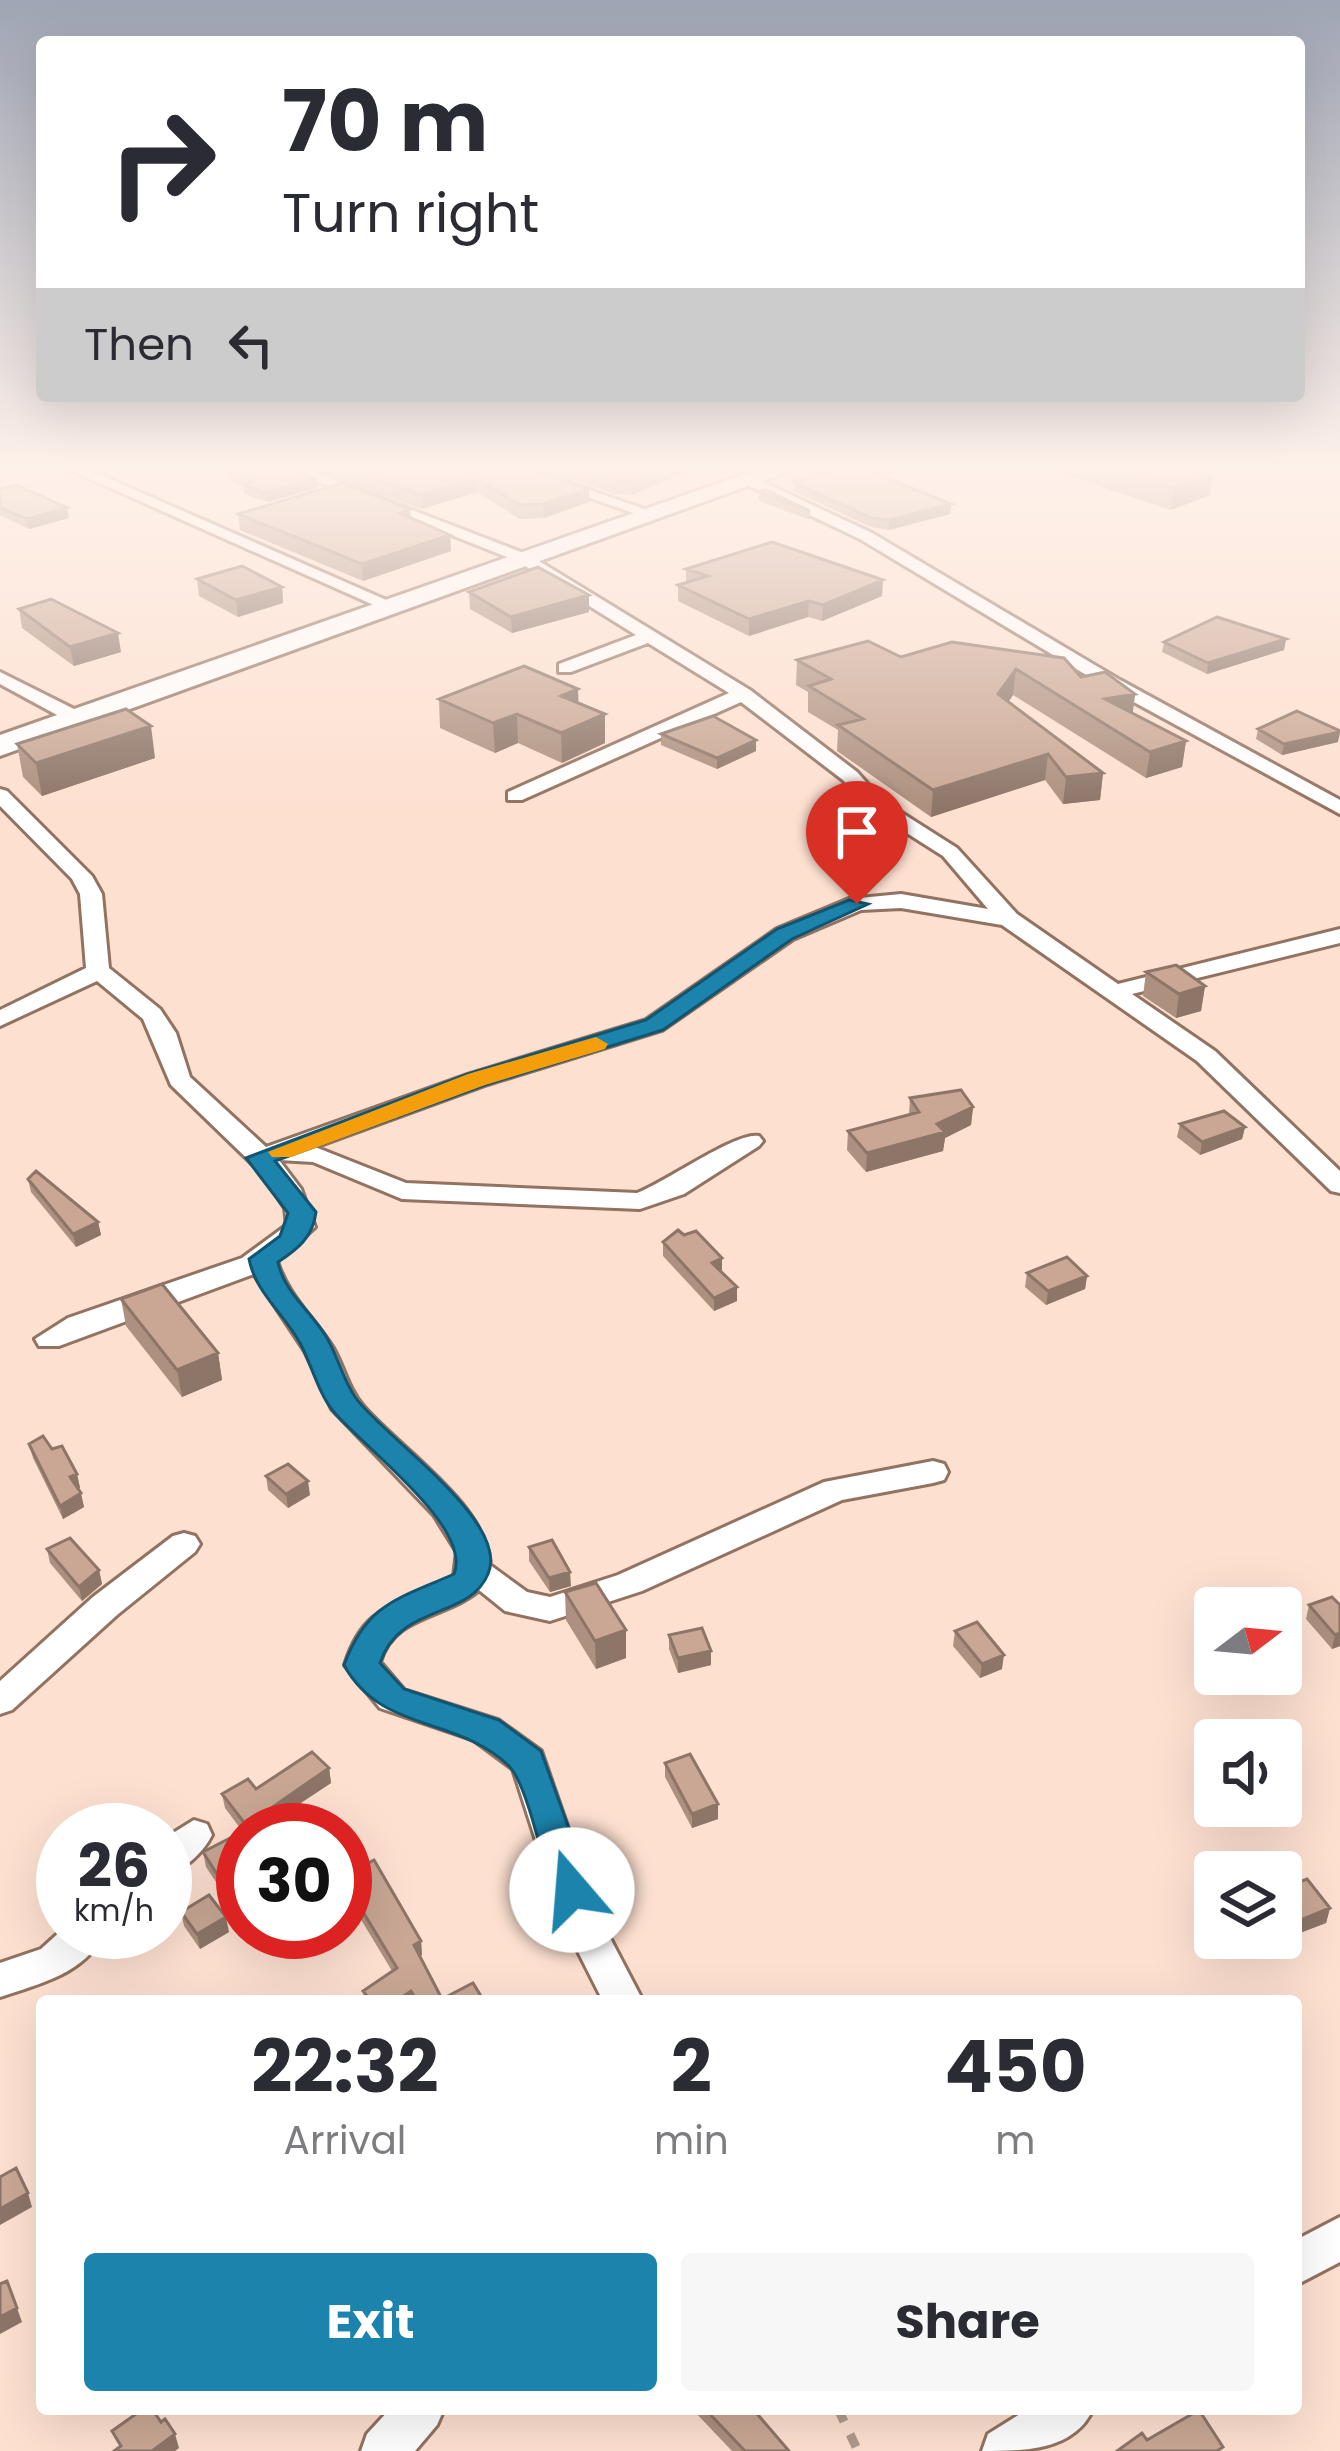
<!DOCTYPE html>
<html lang="en">
<head>
<meta charset="utf-8">
<style>
  body { margin:0; font-family:Poppins,sans-serif; background:#f7f7f7; color:#2b2b33; height:100vh; display:flex; flex-direction:column; font-size:45px; white-space:nowrap }
  * { box-sizing:border-box; margin:0 }
  p { font-size:39px; color:#7c7c81 }
  .icon { flex:none; width:66px; height:66px; fill:none; stroke:currentColor; stroke-width:2; stroke-linecap:round; stroke-linejoin:round }
  .map { position:relative; flex:1; overflow:hidden }
  .side { position:absolute; left:36px; top:1995px; width:1266px; height:420px; display:flex; flex-direction:column; background:#fff; border-radius:12px; box-shadow:0 12px 48px #0002 }
  .side>* { flex:none }
  .banner { position:absolute; left:36px; top:36px; width:1269px; height:366px; border-radius:12px; box-shadow:0 12px 48px #0002; background:#fff; color:#2b2b33; overflow:hidden }
  .needle { width:78px; rotate:74deg }
  .buttons { position:absolute; left:1194px; top:1587px; display:grid; gap:24px }
  .buttons a { display:grid; place-items:center; width:108px; height:108px; border-radius:12px; background:#fff; box-shadow:0 12px 48px #0002; font-size:60px }
  .speed { position:absolute; left:36px; top:1803px; display:flex; gap:24px; font-size:60px; font-weight:700; text-align:center }
  .speed>* { display:grid; place-content:center; width:156px; height:156px; border-radius:50%; background:#fff; box-shadow:0 12px 48px #0002; line-height:1 }
  .speed small { font-size:30px; font-weight:400 }
  .speed .limit { border:18px solid #d22; background:#fff; color:#111 }
  .pin { position:absolute; display:grid; place-items:center; width:102px; height:102px; color:#fff; margin:-123px -51px; border-radius:50% 50% 50% 0; rotate:-45deg; box-shadow:0 0 12px #0007 }
  .pin .icon { rotate:45deg }
  .me { position:absolute; width:132px; margin:-66px; rotate:342deg; stroke-linejoin:round; filter:drop-shadow(0 0 9px #0008) }
  .turn { display:flex; align-items:center; gap:42px; height:252px; padding:0 48px; font-size:54px }
  .turn .icon { width:156px; height:156px; stroke-width:2.5 }
  .turn b { display:block; font-size:84px; line-height:102px }
  .then { display:flex; align-items:center; height:114px; padding:0 48px; background:#0003; gap:24px; font-size:45px }
  .eta { display:flex; justify-content:space-evenly; align-items:center; height:204px; text-align:center }
  .eta b { font-size:72px; font-weight:700; line-height:84px }
  .primary-button { display:flex; gap:24px; margin-top:auto; padding:24px 48px }
  .primary-button a { flex:1; height:138px; border-radius:12px; background:#1b83ac; color:#fff; font-size:48px; font-weight:700; line-height:138px; text-align:center }
  .primary-button a+a { background:#f7f7f7; color:#2b2b33 }
  .map>svg:first-child { display:block }
  .lines { fill:none; stroke-linecap:round; stroke-linejoin:round }
  .minor-casing { stroke:#927260; stroke-width:6 }
  .primary-casing { stroke:#927260; stroke-width:6 }
  .path { stroke:#b09a8d; stroke-width:9; stroke-dasharray:14 14; stroke-linecap:butt }
  .minor { fill:#fff; fill-rule:evenodd }
  .primary { fill:#fff; fill-rule:evenodd }
  .wall { fill:#ad907f }
  .shaded-wall { fill:#8d7568 }
  .building { fill:#c9a794; stroke:#8d7568; stroke-width:3 }
  .route { fill:#1b83ac; stroke:#125570; stroke-width:3 }
  .slow { fill:#f59e0b }
</style>
</head>
<body>
<div class="map">
<svg width="1340" height="2451" viewBox="0 0 1340 2451">
  <rect width="100%" height="100%" fill="#fde0d0"/>
  <g class="lines">
    <g class="minor-casing">
      <path id="minor" d="M61,466H80L400,606L385,610Z
        M278,466H298L529,555L750,690L857,772L883,801L957,848L1017,914L1118,984L1340,929V943L1132,994L1215,1051L1340,1171V1193L1331,1191L1197,1061L1002,925L901,908L861,910L793,939L662,1030L485,1085L315,1147L406,1183L637,1193C666,1182 737,1131 759,1136L763,1141L759,1146L684,1194L640,1209L402,1199L313,1162L279,1160L301,1189L315,1227L277,1261C287,1295 314,1318 333,1348C344,1367 348,1389 363,1406C399,1448 488,1506 490,1565L527,1592L550,1597L618,1575L824,1482L933,1461L944,1464L948,1472L944,1480L933,1483L842,1500L642,1591L550,1621L505,1611L479,1590C445,1619 394,1614 380,1662L404,1690L498,1720L541,1751L598,1915L643,2001H603L561,1918L513,1769L474,1740L380,1708L345,1665C366,1597 404,1609 454,1576L457,1552L434,1515L332,1409L305,1351L254,1274L59,1346H39L35,1339L68,1318L242,1258L287,1225L285,1208L263,1174L171,1085L143,1019L97,981L0,1026V1010L86,968L80,894L72,879L0,806V789L7,791L92,876L102,894L109,968L160,1009L176,1033L190,1077L266,1147L467,1075L646,1020L777,929L849,899L901,894L988,909L943,856L869,809L843,780L741,702L522,800H508V792L729,693L648,643L571,672H559V664L636,635L517,561Z
        M499,466H520L656,513L642,516Z
        M748,475L872,533L1120,680L1340,800V814L1108,688L860,539L743,483V477Z
        M0,672L84,714L86,718L70,722L0,684Z
        M184,1533L195,1536L200,1544L195,1552L117,1615L12,1710L0,1714V1681L93,1597L173,1536Z
        M194,1820L207,1824L212,1835C203,1853 184,1870 165,1876V1838Z
        M63,1929L105,1932C85,1974 41,1983 0,1997V1963L41,1949Z
        M1340,2217V2262L1296,2285V2240Z
        M390,2409H444L437,2425L415,2451H361L367,2434Z
        M1028,2409H1093C1074,2451 1024,2451 982,2451L988,2434Z"/>
    </g>
    <g class="primary-casing">
      <path id="primary" d="M768,466H803L0,756V735Z"/>
    </g>
    <path class="path" d="M838,2409L858,2451"/>
    <use href="#minor" class="minor"/>
    <use href="#primary" class="primary"/>
  </g>
  <path class="wall" d="M300,466H522L589,502L544,518L520,519L477,492L422,509Z
    M533,466H699L632,495L615,494Z
    M1040,466H1188L1210,495L1171,510Z
    M227,471L316,479L317,488L268,502L244,494L243,486L228,480Z
    M793,482L951,504L950,514L889,530L871,527L793,491Z
    M0,489L69,518L29,529L0,515Z
    M759,492L810,511V520L759,501Z
    M410,509L411,517L450,535L451,551L363,581L240,530L238,514Z
    M686,569L882,596L822,621L808,617L749,636L678,601V585L686,583Z
    M197,579L282,587L283,603L238,617L199,596Z
    M469,592L589,595V612L512,633L470,609Z
    M19,609L121,652L74,666L22,628Z
    M1286,639L1284,650L1207,674L1162,652L1164,642Z
    M868,641L901,657L952,642L1064,658L1081,677L1105,672L1135,694L1132,714L1186,741L1182,767L1146,778L1013,695L1008,702L1103,773L1100,800L1063,804L1045,780L931,817L837,751L838,730L808,712V692L796,685L797,660Z
    M439,699L578,703L605,714V743L562,763L518,743L495,753L440,728Z
    M1258,729L1338,742L1282,755L1256,739Z
    M661,734L756,751L717,769L661,745Z
    M17,744L155,758L42,796L23,777Z
    M1146,972L1205,986L1201,1011L1176,1018L1143,996Z
    M910,1098L973,1107L971,1125L945,1138L943,1151L866,1172L847,1150L848,1131L909,1115Z
    M1180,1124L1245,1127L1242,1139L1200,1155L1177,1137Z
    M28,1179L98,1222L101,1235L76,1247L31,1192Z
    M663,1242L722,1271L737,1287V1301L714,1311L663,1256Z
    M1027,1273L1087,1276L1085,1289L1046,1305L1025,1287Z
    M121,1299L218,1353L222,1380L182,1397L126,1326Z
    M29,1444L52,1449L77,1474L80,1488L78,1489L84,1507L63,1519L33,1458Z
    M266,1476L310,1495L288,1508L268,1490Z
    M529,1547L571,1586L550,1592L529,1561Z
    M47,1549L99,1570L102,1584L82,1601L50,1563Z
    M565,1592L626,1630V1658L596,1669L566,1620Z
    M1309,1605H1340V1646L1332,1649L1306,1619Z
    M955,1631L1002,1669L980,1678L953,1646Z
    M669,1635L711,1651V1665L678,1673L669,1649Z
    M665,1763L718,1804V1819L692,1828L665,1777Z
    M329,1768L331,1783L278,1818L280,1830H243V1832L225,1808L222,1794L256,1789Z
    M238,1834L220,1888L206,1867L203,1852Z
    M345,1876L421,1941L422,1955L420,1956L442,1999L484,2001H364L363,1991L392,1971L345,1893Z
    M1281,1889L1330,1908L1326,1923L1297,1934L1281,1913Z
    M181,1912L229,1932L200,1949L184,1926Z
    M692,2409H753L789,2451H732Z"/>
  <path class="shaded-wall" d="M668,466H699L632,495V481Z
    M1213,474L1210,495L1171,510L1174,488Z
    M316,479L317,488L268,502L267,493Z
    M476,479L477,492L422,509L421,495Z
    M589,489V502L544,518L543,504Z
    M951,504L950,514L889,530V520Z
    M67,508L69,518L29,529L27,519Z
    M450,535L451,551L363,581L362,564Z
    M883,580L882,596L822,621L823,605Z
    M282,587L283,603L238,617L236,600Z
    M589,595V612L512,633L511,617Z
    M809,601L808,617L749,636V619Z
    M118,633L121,652L74,666L70,647Z
    M1286,639L1284,650L1207,674L1208,663Z
    M1016,669L1013,695L996,720L998,694Z
    M578,689L579,718L561,696Z
    M1135,694L1132,720L1105,699Z
    M517,714L518,743L495,753L493,723Z
    M605,714V743L562,763L561,733Z
    M151,726L155,758L42,796L36,763Z
    M1340,732L1338,742L1282,755L1284,744Z
    M756,740V751L717,769V758Z
    M1186,741L1182,767L1146,778L1150,752Z
    M1048,754L1045,780L931,817L933,790Z
    M1103,773L1100,800L1063,804L1066,777Z
    M1205,986L1201,1011L1176,1018L1179,994Z
    M973,1107L971,1125L945,1138L943,1151L866,1172L867,1153Z
    M1245,1127L1242,1139L1200,1155L1202,1142Z
    M98,1222L101,1235L76,1247L73,1234Z
    M722,1258V1271L712,1263Z
    M1087,1276L1085,1289L1046,1305L1048,1291Z
    M737,1287V1301L714,1311V1298Z
    M218,1353L222,1380L182,1397L177,1370Z
    M77,1474L80,1488L73,1491L70,1477Z
    M308,1481L310,1495L288,1508L286,1494Z
    M81,1493L84,1507L63,1519L60,1506Z
    M99,1570L102,1584L82,1601L79,1587Z
    M570,1572L571,1586L550,1592L549,1578Z
    M626,1630V1658L596,1669L595,1641Z
    M1340,1633V1646L1332,1649L1335,1635Z
    M711,1651V1665L678,1673V1658Z
    M1004,1655L1002,1669L980,1678L982,1664Z
    M329,1768L331,1783L278,1818L280,1830H256L271,1808Z
    M718,1804V1819L692,1828V1814Z
    M243,1860V1875L220,1888L217,1874Z
    M1330,1908L1326,1923L1297,1934L1301,1920Z
    M226,1917L229,1932L200,1949L197,1934Z
    M421,1941L422,1955L415,1959L414,1945Z
    M411,1991L413,2001H396Z
    M28,2193L32,2207L0,2225V2209Z
    M17,2308L22,2322L0,2334V2317Z
    M175,2434L179,2448L175,2451H152Z"/>
  <path class="building" d="M244,466H290L316,479L267,493L243,485L254,481L227,471Z
    M337,466H522L589,489L543,504L520,505L476,479L421,495Z
    M571,466H668L632,481H615Z
    M847,466H858L951,504L889,520L871,518L793,482Z
    M1104,466H1188L1213,474L1174,488Z
    M342,483L410,509L400,513L450,535L362,564L238,514Z
    M17,485L67,508L27,519L0,507V489Z
    M766,490L810,511L759,492Z
    M772,542L883,580L823,605L809,601L749,619L678,585L708,576L686,569Z
    M242,566L282,587L236,600L197,579Z
    M538,567L589,595L511,617L469,592Z
    M51,599L118,633L70,647L19,609Z
    M1217,617L1286,639L1208,663L1164,642Z
    M868,641L901,657L952,642L1064,658L1081,677L1105,672L1135,694L1105,699L1186,741L1150,752L1016,669L998,694L1103,773L1066,777L1048,754L933,790L838,725L863,719L809,686L831,679L797,660Z
    M524,666L578,689L561,696L605,714L561,733L517,714L493,723L439,699Z
    M126,709L151,726L36,763L17,744Z
    M1297,711L1340,731V732L1284,744L1258,729Z
    M713,716L756,740L717,758L661,734Z
    M1176,965L1205,986L1179,994L1146,972Z
    M961,1090L973,1107L937,1124L945,1132L867,1153L848,1131L919,1112L910,1098Z
    M1224,1111L1245,1127L1202,1142L1180,1124Z
    M36,1171L98,1222L73,1234L28,1179Z
    M678,1230L684,1235L696,1231L722,1258L712,1263L737,1287L714,1298L663,1242Z
    M1067,1257L1087,1276L1048,1291L1027,1273Z
    M162,1284L218,1353L177,1370L121,1299Z
    M43,1436L52,1449L62,1446L77,1474L70,1477L81,1493L60,1506L29,1444Z
    M288,1464L308,1481L286,1494L266,1476Z
    M70,1538L99,1570L79,1587L47,1549Z
    M552,1540L570,1572L549,1578L529,1547Z
    M596,1583L626,1630L595,1641L565,1592Z
    M1332,1597L1340,1605V1633L1335,1635L1309,1605Z
    M977,1622L1004,1655L982,1664L955,1631Z
    M702,1628L711,1651L678,1658L669,1635Z
    M312,1752L329,1768L271,1808L278,1817L256,1830H250L222,1794L248,1779L256,1789Z
    M690,1754L718,1804L692,1814L665,1763Z
    M238,1834L243,1842V1860L217,1874L203,1852Z
    M374,1860L421,1941L414,1945L442,1999L473,1983L484,2001H417L411,1991L396,2001H371L363,1991L397,1968L345,1882V1876Z
    M1307,1879L1330,1908L1301,1920L1281,1894V1889Z
    M209,1895L226,1917L197,1934L181,1912Z
    M16,2168L28,2193L0,2209V2177Z
    M7,2281L17,2308L0,2317V2284Z
    M143,2409H152L161,2422L165,2419L175,2434L152,2451H114L121,2446L112,2431Z
    M705,2409H753L789,2451H745Z
    M1199,2410L1223,2447L1217,2451H1117L1142,2433L1147,2440Z"/>
  <linearGradient id="sky" x2="0" y2="1"><stop stop-color="#9fa5b4"/><stop offset="0.58" stop-color="#fef1ea"/><stop offset="1" stop-color="#fef1ea" stop-opacity="0"/></linearGradient>
  <rect width="1340" height="809" fill="url(#sky)"/>
  <path class="route" d="M849,900L868,904L792,939L663,1030L485,1085L275,1161L316,1212C313,1237 298,1249 278,1262C284,1293 312,1312 327,1338C338,1357 343,1379 355,1397C382,1436 511,1521 488,1574C469,1620 400,1603 380,1663L404,1689L499,1720L541,1751L591,1890L585,1901L572,1906L558,1901L552,1890C543,1862 527,1784 509,1766C458,1716 381,1733 344,1665C367,1603 398,1599 454,1574C473,1527 362,1446 333,1411C318,1392 312,1366 301,1345C285,1314 256,1294 249,1259L280,1236L288,1213L246,1158L468,1074L646,1020L777,929Z"/>
  <path class="slow" d="M596,1037L608,1044L605,1049L485,1085L291,1157H272L268,1152L468,1074Z"/>
</svg>
<div class="buttons">
<a><svg class="needle" viewBox="-14 -14 28 28"><path d="M0-13l5 13h-10z" fill="#e53935"/><path d="M0 13l5-13h-10z" fill="#7c7c81"/></svg></a>
<a><svg class="icon" aria-label="sound" viewBox="0 0 24 24"><path d="M4 9h4l5-4v14l-5-4H4zM17 9q2 3 0 6"/></svg></a>
<a><svg class="icon" aria-label="layers" viewBox="0 0 24 24"><path d="M12 4l9 5-9 5-9-5zM3 14l9 5 9-5"/></svg></a>
</div>
<div class="speed"><div>26<small>km/h</small></div><div class="limit">30</div></div>
<div class="pin" style="left:857px;top:904px;background:#d93025"><svg class="icon" aria-label="arrive" viewBox="0 0 24 24"><path d="M6 21V4h12l-3 4 3 4H6"/></svg></div>
<svg class="me" style="left:572px;top:1890px" viewBox="-20 -20 40 40"><circle r="19" fill="#fff"/><path d="M0-13L10 11 0 6-10 11z" fill="#1b83ac"/></svg>
<div class="banner">
<div class="turn"><svg class="icon" aria-label="right" viewBox="0 0 24 24"><path d="M7 20v-9h11M14 6l5 5-5 5"/></svg><div><b>70 m</b>Turn right</div></div>
<div class="then">Then<svg class="icon" aria-label="left" viewBox="0 0 24 24"><path d="M17 20v-9H6M10 6l-5 5 5 5"/></svg></div>
</div>
<section class="side">
<div class="eta">
<div><b>22:32</b><p>Arrival</p></div>
<div><b>2</b><p>min</p></div>
<div><b>450</b><p>m</p></div>
</div>
<div class="primary-button"><a>Exit</a><a>Share</a></div>
</section>
</div>
</body>
</html>
